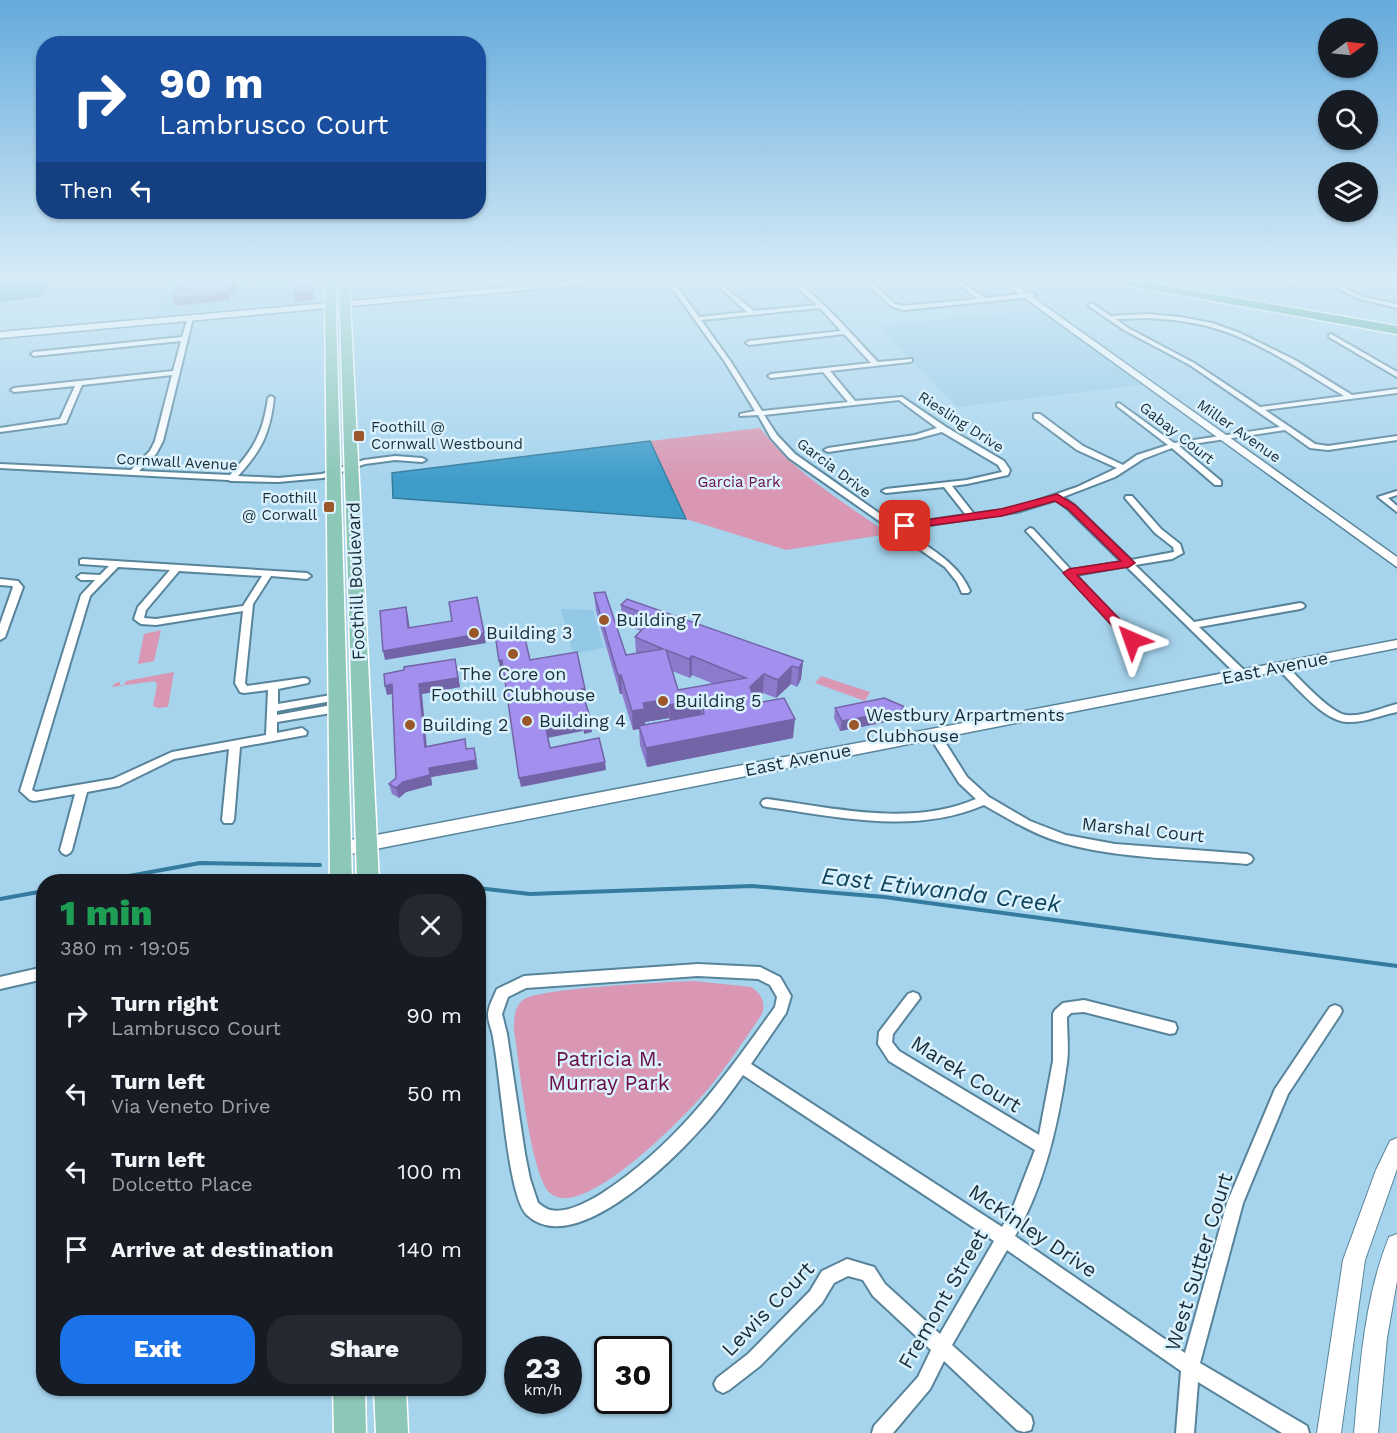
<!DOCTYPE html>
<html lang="en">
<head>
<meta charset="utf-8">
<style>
  body { margin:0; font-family:"Work Sans",sans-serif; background:#242831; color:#f1f3f6; height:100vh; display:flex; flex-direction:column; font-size:22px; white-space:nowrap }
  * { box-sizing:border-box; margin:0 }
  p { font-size:20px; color:#9ea1a6 }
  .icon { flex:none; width:33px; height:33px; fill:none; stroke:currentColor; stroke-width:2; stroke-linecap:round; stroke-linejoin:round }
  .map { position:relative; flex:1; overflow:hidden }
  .details { position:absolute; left:36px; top:874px; width:450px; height:522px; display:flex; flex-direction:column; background:#171b24; border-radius:24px; box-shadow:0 2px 4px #0004 }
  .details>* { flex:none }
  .hud { position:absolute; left:36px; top:36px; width:450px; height:183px; border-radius:24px; box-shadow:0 2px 4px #0004; background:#1a4fa0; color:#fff; overflow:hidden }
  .needle { width:39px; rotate:75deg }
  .fabs { position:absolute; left:1318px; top:18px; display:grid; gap:12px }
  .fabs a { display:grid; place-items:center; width:60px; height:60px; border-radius:50%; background:#171b24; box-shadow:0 2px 4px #0004; font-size:30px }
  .speed { position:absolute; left:504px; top:1336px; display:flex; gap:12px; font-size:30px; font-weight:700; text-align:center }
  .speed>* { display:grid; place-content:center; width:78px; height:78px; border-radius:50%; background:#171b24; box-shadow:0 2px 4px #0004; line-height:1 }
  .speed small { font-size:15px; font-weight:400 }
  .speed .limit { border:3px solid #111; border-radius:9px; background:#fff; color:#111 }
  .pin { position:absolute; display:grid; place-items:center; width:51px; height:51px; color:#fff; margin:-26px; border-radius:12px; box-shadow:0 3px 9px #0006 }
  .me { position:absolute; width:66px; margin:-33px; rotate:317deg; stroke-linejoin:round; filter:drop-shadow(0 0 4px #0008) }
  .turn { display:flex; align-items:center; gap:21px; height:126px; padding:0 24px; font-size:27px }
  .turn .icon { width:78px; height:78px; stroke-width:2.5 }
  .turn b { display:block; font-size:42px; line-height:51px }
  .then { display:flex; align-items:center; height:57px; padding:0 24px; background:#0003; gap:12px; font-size:22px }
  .round { display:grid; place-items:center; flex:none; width:63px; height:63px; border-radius:24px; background:#242831 }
  .summary { display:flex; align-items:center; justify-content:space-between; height:102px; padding:0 24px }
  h1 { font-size:36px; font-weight:800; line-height:45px; color:#1e9e55 }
  .primary-button { display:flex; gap:12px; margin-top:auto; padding:12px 24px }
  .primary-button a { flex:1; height:69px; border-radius:24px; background:#1a73e8; color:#fff; font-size:24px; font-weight:800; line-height:69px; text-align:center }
  .primary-button a+a { background:#242831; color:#f1f3f6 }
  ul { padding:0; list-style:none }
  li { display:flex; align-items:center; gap:18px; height:78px; padding:0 24px }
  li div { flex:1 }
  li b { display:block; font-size:22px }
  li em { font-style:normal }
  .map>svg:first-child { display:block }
  .built { fill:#93c9e6 }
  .green { fill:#d997b3 }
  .water { fill:#3e9cc9; stroke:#347b9d; stroke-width:1.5 }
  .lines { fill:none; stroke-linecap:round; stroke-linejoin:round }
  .stream { stroke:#347b9d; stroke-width:4 }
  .minor-casing { stroke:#58849b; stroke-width:4 }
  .tertiary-casing { stroke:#58849b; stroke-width:2 }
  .secondary-casing { stroke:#58849b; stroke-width:3 }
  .primary-casing { stroke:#fff; stroke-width:3 }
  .motorway-casing { stroke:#fff; stroke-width:3 }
  .minor { fill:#fff; fill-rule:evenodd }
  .tertiary { fill:#fff; fill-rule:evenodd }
  .secondary { fill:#fff; fill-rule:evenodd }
  .primary { fill:#8cc7b8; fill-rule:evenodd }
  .motorway { fill:#40a288; fill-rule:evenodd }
  .wall { fill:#8c7bcd; fill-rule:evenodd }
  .shaded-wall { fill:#7264a7 }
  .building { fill:#a38fee; stroke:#7264a7; stroke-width:1.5; fill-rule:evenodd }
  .route { fill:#e11d48; stroke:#92132f; stroke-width:1.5 }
  .poi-dot { fill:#9b5729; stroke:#daf1fe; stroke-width:2 }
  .labels { text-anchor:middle; stroke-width:5; stroke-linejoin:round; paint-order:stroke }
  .far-street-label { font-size:15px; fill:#1b2d37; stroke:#daf1fe }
  .far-poi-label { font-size:15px; fill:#1b2d37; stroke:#daf1fe; text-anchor:start }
  .far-park-label { font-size:15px; fill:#6b0d42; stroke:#daf1fe }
  .street-label { font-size:18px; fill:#1b2d37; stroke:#daf1fe }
  .poi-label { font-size:18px; fill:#1b2d37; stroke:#daf1fe; text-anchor:start }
  .near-park-label { font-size:21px; fill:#6b0d42; stroke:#daf1fe }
  .near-street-label { font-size:21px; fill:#1b2d37; stroke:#daf1fe }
  .near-water-label { font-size:24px; font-style:italic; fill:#0f445c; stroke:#daf1fe }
</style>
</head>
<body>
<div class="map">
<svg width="1397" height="1433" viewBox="0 0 1397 1433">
  <rect width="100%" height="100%" fill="#a6d4ed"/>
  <path class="built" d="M168,281H319V282L316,299L310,302L156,316Z
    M1039,309L1142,385L958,407L877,326Z
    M561,609L593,610L604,648L573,654Z"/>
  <path class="green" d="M760,428C794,473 843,502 889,534L786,550L686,519L650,441Z
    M161,630L154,661L138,664L144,634Z
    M174,672L168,707L158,708L153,706L157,685L155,681L112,687L115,683L120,682V685H124L126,681Z
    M821,676L870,692L865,701L815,683Z
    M694,981L751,987C761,993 766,1002 762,1014C745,1039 728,1065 709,1088C688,1113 583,1223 550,1193C530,1174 519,1061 514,1030C514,1019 514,1007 523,1000C538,988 668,982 694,981Z"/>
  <path class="water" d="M0,281H50L43,294L38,296L0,301Z
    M650,441L686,519L393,498L392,473Z"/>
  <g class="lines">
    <path class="stream" d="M393,876L435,882
      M96,882L200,863L320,865
      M478,888L530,894L752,886L884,897L1397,966
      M0,899L44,891"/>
    <g class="minor-casing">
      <path id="minor" d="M667,281H673L699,317L747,312L720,288V286L722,285L754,311L817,305L790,281C807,281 863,347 878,362L912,359V361L910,362L830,371L855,401L902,397L946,427L1004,461L1010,470L1008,475L967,484L952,486L974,514L1016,508L1077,487L1117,468L1077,450L1034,418V414H1040L1083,446L1123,465L1137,455L1168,445L1117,406V404L1119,403L1174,443L1280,427L1190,365L1124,330L1089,306V304L1091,303L1111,316L1147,314L1180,317L1212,323L1240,333L1295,360L1352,395L1397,389V393L1265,410L1315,444L1328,446L1397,436V440L1328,450L1310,448L1285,430L1179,446L1221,481V485H1215L1172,448L1143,459L1115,477L1063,497L1074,505L1131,560L1174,552L1173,547L1155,533L1125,498L1126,496H1132L1161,529L1180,544L1183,553L1172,559L1135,565L1194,622L1300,603L1303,604L1305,606L1303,608L1300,609L1199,627L1246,672L1247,674L1242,677L1238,676L1126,566L1076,575L1137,640L1132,643L1129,642L1026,531L1030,528L1033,529L1071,570L1122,562L1068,509L1056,500L1017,512L902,529C927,547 958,562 970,591L968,593H962L957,582L945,567L789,458L771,438L758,415L740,416V414L755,411L725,362ZM820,308L841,331L749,341L746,343L749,345L844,334L871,363L771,374L768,376L771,378L823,372L848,402L762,411L731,362L701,320ZM1147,318C1167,319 1187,321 1207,326C1257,339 1301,370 1344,396L1260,407L1194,363L1128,328L1116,319ZM899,400L937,428L915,435L828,448L824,450L828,452L916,439L942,432L998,465L1002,472L967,480L886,489L882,491L886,493L944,487L966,515L896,525L795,454L777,435L764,415Z
        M864,281H870L895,304L903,306L978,299L954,281H960L985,298L1032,293L1035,295L1032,297L903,310L891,306Z
        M1273,281L1289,282L1314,281L1289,286Z
        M1322,281H1329L1364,297L1397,304V308L1360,299Z
        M188,317L193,318L163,441L156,454L139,471L230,475C254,449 263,433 268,398L271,396L274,398C270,433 262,450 238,476L278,478L322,474L364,460L395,456L422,458L426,460L422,462L395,460L365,464L323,478L278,482L231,481L228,480L0,468V464L131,470L150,451L155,441L172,375L82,385L66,423L0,432V428L60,419L75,386L14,392L11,390L14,388L173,371L181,341L34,356L31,354L34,352L182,337Z
        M1331,334L1397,372V377L1329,337V335Z
        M1397,491V495L1388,498L1397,506V512L1378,497Z
        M83,559L307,573L311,576L307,579L271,576L253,604L245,683L247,686L304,678L308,679L309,681L308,683L278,689V704L337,694L342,697L337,700L277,711V715L337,704L342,708L337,712L277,722V733L302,728L307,732L306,735L240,747L234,820L232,823H224L222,820L229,749L174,759L119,786L87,792L72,850L70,853L66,855L62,853L60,850L75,794L34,801L30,800L20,791L81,595L95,580H81L77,577L81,574L100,575L109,566L80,564V560ZM118,567L170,570L138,607L134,619L141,624L156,625L243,611L235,683L240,692L244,693L268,690L266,735L172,752L113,779L36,792L32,790L90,596ZM179,571L262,576L243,606L156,619L144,618L146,610Z
        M0,579L18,581L23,587L5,637L0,640V624L13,587L12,586L0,585Z
        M1281,663L1285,664C1297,676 1330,713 1346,715C1362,717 1381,708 1397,704V712C1381,715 1364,723 1347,722C1323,721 1294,684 1277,668L1276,666L1277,664Z
        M934,730L938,731L967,777L989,797L1030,821L1066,835L1115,844L1247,854L1251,856L1253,859L1251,862L1247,864C1189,859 1119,859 1063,843C1035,835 1010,820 984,805C914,835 840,817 767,807L763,806L761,803L763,800L767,799C835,808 910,827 976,799L959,783L930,737L929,734Z
        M698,964L760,967L780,977L791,996L786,1013L751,1064L1002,1227L1011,1212L1035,1150L889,1061L878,1044L879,1032L908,994L913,992L918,994L920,998L893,1034L892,1042L899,1051L1039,1135L1053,1061V1014L1055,1010L1063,1003L1084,1000L1175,1023L1177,1028L1175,1033L1170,1034L1084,1012L1071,1013L1067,1017C1067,1032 1069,1048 1067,1063C1059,1121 1045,1185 1015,1236L1185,1353L1227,1203L1275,1089L1330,1007L1335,1005L1340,1007L1342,1011L1340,1015L1288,1094L1243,1203L1200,1363L1307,1426L1309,1433H1282L1198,1382L1194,1433H1176L1181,1371L1007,1250L952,1345L1031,1416L1033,1423L1031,1430L1024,1432L1017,1430L944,1361L930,1389L893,1433H872L874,1426L918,1377L931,1350L873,1296L863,1280L848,1276L834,1283L822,1303L760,1366L729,1390L723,1393L717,1390L714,1384L717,1378L748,1354L810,1291L822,1271L847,1259L874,1267L885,1284L940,1334L994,1241L743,1075C729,1095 715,1114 698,1132C668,1165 573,1258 527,1215C512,1201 505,1127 502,1105C499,1082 497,1059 493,1037C492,1030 488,1022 488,1015C488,1007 494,996 497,989L524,976ZM698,976L758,979L770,985L777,997L775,1007C724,1078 677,1145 601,1194C588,1202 565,1214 550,1210C546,1209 541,1205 538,1203L530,1179L525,1154L507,1034L502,1014L508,997L526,988Z
        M44,967V979L0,989V977Z"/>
    </g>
    <g class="tertiary-casing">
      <path id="tertiary" d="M1397,1138V1169L1365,1260L1341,1433H1317L1343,1260L1376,1170L1390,1141Z
        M1397,1234V1281L1387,1338L1378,1433H1354C1360,1367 1364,1299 1389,1237Z"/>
    </g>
    <g class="secondary-casing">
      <path id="secondary" d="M578,281H607L603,283L0,338V332Z
        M1001,281H1010L1397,557V567Z
        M1397,640V648L340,856L334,854L331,849L334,844L340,842Z"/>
    </g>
    <g class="primary-casing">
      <path id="primary" d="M325,281H335L352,882H330Z
        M339,281H349L379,882H357Z
        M333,1389H365L366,1433H334Z
        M374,1389H406L408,1433H376Z"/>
    </g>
    <g class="motorway-casing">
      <path id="motorway" d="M1114,281H1138L1397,326V334L1120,284Z"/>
    </g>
    <use href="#minor" class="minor"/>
    <use href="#tertiary" class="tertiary"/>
    <use href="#secondary" class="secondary"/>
    <use href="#primary" class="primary"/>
    <use href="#motorway" class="motorway"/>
  </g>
  <path class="wall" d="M594,593L626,655L636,653L635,637L641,631L622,624L621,605L803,661L801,679L797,687L791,684L776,698L763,693L755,700L756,703L793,738L647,767L640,745L639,729L633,730L622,694H620L596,611ZM672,671L690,678L692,675L714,684L678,690ZM669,718V720L645,724V722Z
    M455,659L460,687L422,694L427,747L467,749L478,769L431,777L432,785L406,792L399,798L392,794L389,784L396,778L392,694L387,695Z
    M835,708L902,719L840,731L834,718Z"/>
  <path class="shaded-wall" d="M234,281H236L237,284L235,294L230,295L229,300L175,306L173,298L228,287Z
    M312,283L314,290V299L296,302L294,295Z
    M406,607L408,616L411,637L408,628Z
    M484,633L486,643L385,660L383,651Z
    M692,656V675L690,678L689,659Z
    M455,659L460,687L422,694L427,757L425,747L419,684Z
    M502,660L504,669H500L499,661Z
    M803,661L801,679L797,687L799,668Z
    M792,666L791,684L776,698L778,680Z
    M764,674L763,693L749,706L750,687Z
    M618,675H621L622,694H620Z
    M392,684L395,693L387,695L385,686Z
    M581,689H585L586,697L582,698Z
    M668,699L669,718L645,722L646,728L639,726V729L633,730L632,711L643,703Z
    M701,699V718L670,724L669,705Z
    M903,710L902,719L840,731L842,721Z
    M795,719L793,738L647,767L646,748Z
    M582,722L583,731L547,738L546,729Z
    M592,723V732L584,734L583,725Z
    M474,748L478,769L431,777L432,785L406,792L399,798L396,788L403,782L429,768Z
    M605,762L606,770L521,787L519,778Z"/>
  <path class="building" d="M179,281H234L233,287H228L227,293L173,298Z
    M312,283V292L294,295L295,285Z
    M605,592L626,655L663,649L635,637L654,617L621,605L627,599L803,661L799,668L792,666L778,680L764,674L750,687L756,703L784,698L795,719L646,748L639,726L704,714L701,699L669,705L668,699L643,703L645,709L632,711L621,675H618L594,593ZM666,650L689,659L692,656L746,678L678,690Z
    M477,597L484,633L383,651L380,611L406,607L408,628L452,621L449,602Z
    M523,630L530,660L577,652L585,689H581L592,723L583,725L582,722L546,729L550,748L599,738L605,762L519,778L502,660L499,661L495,634Z
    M455,659L458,678L419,684L425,747L465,739L466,749L474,748L476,760L429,768L430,775L403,782L396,788L389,784L396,778L392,684L385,686L384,674L404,670V667Z
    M884,698L903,706V710L842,721L835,708Z"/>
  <linearGradient id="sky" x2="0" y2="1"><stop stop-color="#64aadc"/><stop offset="0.58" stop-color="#d7ecf7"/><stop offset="1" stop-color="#d7ecf7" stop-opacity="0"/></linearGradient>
  <rect width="1397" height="481" fill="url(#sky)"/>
  <path class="route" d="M1057,494L1075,505L1135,563L1129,567L1077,575L1137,637L1138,640L1137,643H1128L1063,573L1069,569L1121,561L1068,509L1055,501L1002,516L905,529L900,526L905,523L1001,509Z"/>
  <g class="poi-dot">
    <rect x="353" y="430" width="12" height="12" rx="3"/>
    <rect x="323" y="501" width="12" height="12" rx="3"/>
    <circle cx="604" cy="620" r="6"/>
    <circle cx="474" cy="633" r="6"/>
    <circle cx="513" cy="654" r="6"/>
    <circle cx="663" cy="701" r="6"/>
    <circle cx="527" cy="721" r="6"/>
    <circle cx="410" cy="725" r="6"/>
    <circle cx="854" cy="725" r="6"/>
  </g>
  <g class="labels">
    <g class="far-street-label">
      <text transform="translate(961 422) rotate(33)" y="5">Riesling Drive</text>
      <text transform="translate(1239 431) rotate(35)" y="5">Miller Avenue</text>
      <text transform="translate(1177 433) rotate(38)" y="5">Gabay Court</text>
      <text transform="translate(177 462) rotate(3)" y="5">Cornwall Avenue</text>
      <text transform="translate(834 468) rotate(37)" y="5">Garcia Drive</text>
    </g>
    <g class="far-poi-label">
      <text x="371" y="432">Foothill @<tspan x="371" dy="17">Cornwall Westbound</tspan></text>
      <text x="317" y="503" text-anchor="end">Foothill<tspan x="317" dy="17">@ Corwall</tspan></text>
    </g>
    <g class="far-park-label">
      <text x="739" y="487">Garcia Park</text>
    </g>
    <g class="street-label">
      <text transform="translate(356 581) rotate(-92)" y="6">Foothill Boulevard</text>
      <text transform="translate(1275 668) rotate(-11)" y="6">East Avenue</text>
      <text transform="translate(798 760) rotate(-11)" y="6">East Avenue</text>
      <text transform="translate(1143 830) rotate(6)" y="6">Marshal Court</text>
    </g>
    <g class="poi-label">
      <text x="616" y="626">Building 7</text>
      <text x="486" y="639">Building 3</text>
      <text x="513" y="680" text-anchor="middle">The Core on<tspan x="513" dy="21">Foothill Clubhouse</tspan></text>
      <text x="675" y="707">Building 5</text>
      <text x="866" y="721">Westbury Arpartments<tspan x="866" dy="21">Clubhouse</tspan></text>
      <text x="539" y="727">Building 4</text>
      <text x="422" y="731">Building 2</text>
    </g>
    <g class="near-park-label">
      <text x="609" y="1066">Patricia M.<tspan x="609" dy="24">Murray Park</tspan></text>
    </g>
    <g class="near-street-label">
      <text transform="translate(966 1074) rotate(32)" y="7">Marek Court</text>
      <text transform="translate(1033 1231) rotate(34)" y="7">McKinley Drive</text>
      <text transform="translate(1199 1262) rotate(-73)" y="7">West Sutter Court</text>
      <text transform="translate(943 1299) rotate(-60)" y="7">Fremont Street</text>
      <text transform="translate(768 1309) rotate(-46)" y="7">Lewis Court</text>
    </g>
    <g class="near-water-label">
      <text transform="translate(941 890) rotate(7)" y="8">East Etiwanda Creek</text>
    </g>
  </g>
</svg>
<div class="fabs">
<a><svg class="needle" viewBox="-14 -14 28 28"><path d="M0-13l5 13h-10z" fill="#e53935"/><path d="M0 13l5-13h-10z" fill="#9ea1a6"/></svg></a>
<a><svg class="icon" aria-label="search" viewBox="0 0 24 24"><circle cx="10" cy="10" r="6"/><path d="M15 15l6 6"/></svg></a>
<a><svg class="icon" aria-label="layers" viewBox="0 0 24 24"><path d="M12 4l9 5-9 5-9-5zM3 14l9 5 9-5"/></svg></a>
</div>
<div class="speed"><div>23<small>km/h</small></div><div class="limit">30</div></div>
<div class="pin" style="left:905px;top:526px;background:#d93025"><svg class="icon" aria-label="arrive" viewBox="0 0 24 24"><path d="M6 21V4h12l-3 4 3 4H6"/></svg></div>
<svg class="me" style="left:1132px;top:640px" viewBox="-20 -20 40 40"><path d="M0-17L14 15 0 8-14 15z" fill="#e11d48" stroke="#fff" stroke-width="4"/></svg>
<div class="hud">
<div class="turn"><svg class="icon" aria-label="right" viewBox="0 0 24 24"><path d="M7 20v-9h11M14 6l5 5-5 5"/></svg><div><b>90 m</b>Lambrusco Court</div></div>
<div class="then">Then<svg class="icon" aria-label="left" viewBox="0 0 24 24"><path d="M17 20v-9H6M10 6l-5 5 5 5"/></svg></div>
</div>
<section class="details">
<div class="summary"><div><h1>1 min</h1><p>380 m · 19:05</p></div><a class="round"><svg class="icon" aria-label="close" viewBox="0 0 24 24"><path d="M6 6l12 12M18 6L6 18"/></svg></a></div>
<ul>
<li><svg class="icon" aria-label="right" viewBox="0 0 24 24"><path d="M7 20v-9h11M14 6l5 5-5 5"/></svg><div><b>Turn right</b><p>Lambrusco Court</p></div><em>90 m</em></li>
<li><svg class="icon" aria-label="left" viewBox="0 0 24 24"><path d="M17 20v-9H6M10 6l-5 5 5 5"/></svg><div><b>Turn left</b><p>Via Veneto Drive</p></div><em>50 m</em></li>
<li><svg class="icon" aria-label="left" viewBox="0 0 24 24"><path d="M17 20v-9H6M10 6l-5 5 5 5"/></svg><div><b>Turn left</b><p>Dolcetto Place</p></div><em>100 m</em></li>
<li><svg class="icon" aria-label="arrive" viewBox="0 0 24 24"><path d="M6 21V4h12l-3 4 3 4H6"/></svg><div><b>Arrive at destination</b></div><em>140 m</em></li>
</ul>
<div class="primary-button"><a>Exit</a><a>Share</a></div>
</section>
</div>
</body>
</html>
